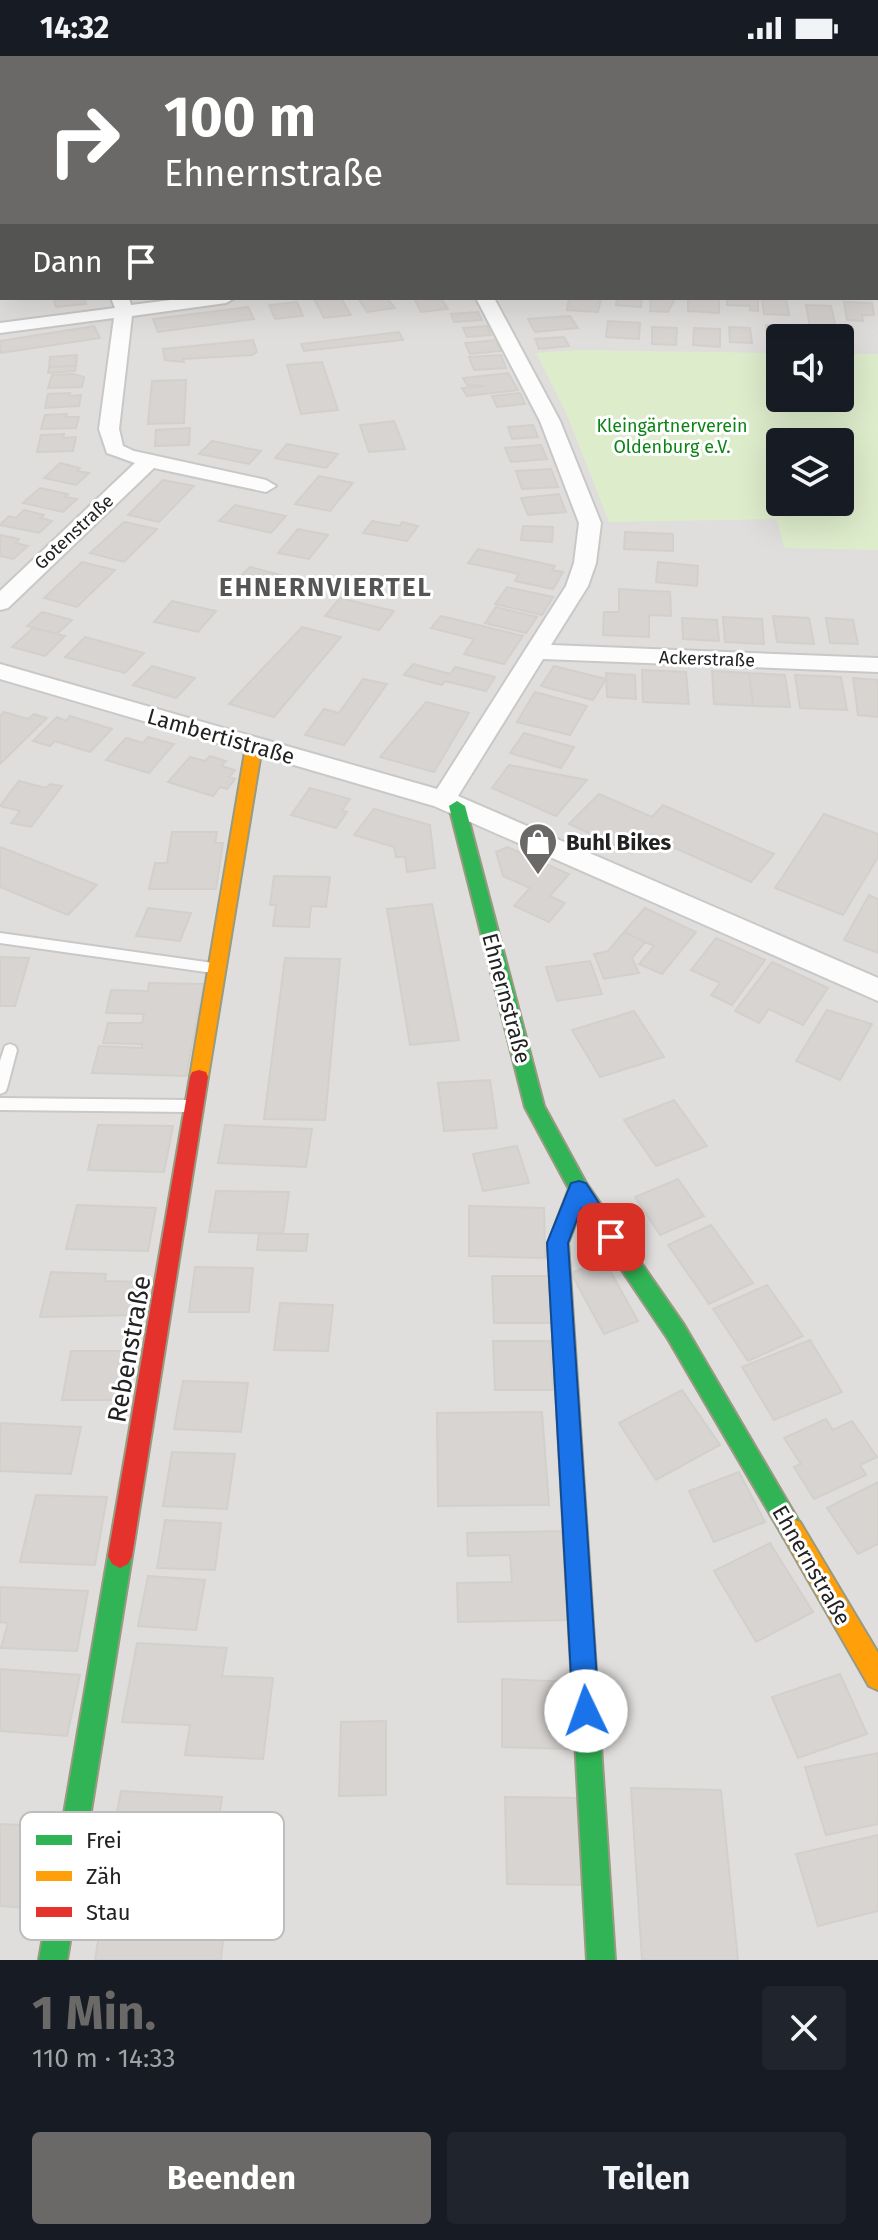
<!DOCTYPE html>
<html lang="de">
<head>
<meta charset="utf-8">
<style>
  body { margin:0; font-family:"Fira Sans",sans-serif; background:#20242c; color:#f1f3f6; height:100vh; display:flex; flex-direction:column; font-size:30px; white-space:nowrap }
  * { box-sizing:border-box; margin:0 }
  p { font-size:26px; color:#9ea1a6 }
  .icon { flex:none; width:44px; height:44px; fill:none; stroke:currentColor; stroke-width:2; stroke-linecap:round; stroke-linejoin:round }
  .map { position:relative; height:1904px; overflow:hidden }
  .panel { display:flex; flex-direction:column; background:#171b24; flex:1 }
  .panel>* { flex:none }
  .guide { position:absolute; left:0px; top:0px; width:878px; height:244px; box-shadow:0 8px 32px #0002; background:#6a6968; color:#fff; overflow:hidden }
  .controls { position:absolute; left:766px; top:268px; display:grid; gap:16px }
  .controls a { display:grid; place-items:center; width:88px; height:88px; border-radius:8px; background:#171b24; box-shadow:0 8px 32px #0002; font-size:40px }
  .pin { position:absolute; display:grid; place-items:center; width:68px; height:68px; color:#fff; margin:-34px; border-radius:16px; box-shadow:0 4px 12px #0006 }
  .me { position:absolute; width:88px; margin:-44px; rotate:357deg; stroke-linejoin:round; filter:drop-shadow(0 0 6px #0008) }
  .turn { display:flex; align-items:center; gap:28px; height:168px; padding:0 32px; font-size:36px }
  .turn .icon { width:104px; height:104px; stroke-width:2.5 }
  .turn b { display:block; font-size:56px; line-height:68px }
  .then { display:flex; align-items:center; height:76px; padding:0 32px; background:#0003; gap:16px; font-size:30px }
  .round { display:grid; place-items:center; flex:none; width:84px; height:84px; border-radius:8px; background:#20242c }
  .overview { display:flex; align-items:center; justify-content:space-between; height:136px; padding:0 32px }
  h1 { font-size:48px; font-weight:700; line-height:60px; color:#6a6968 }
  .action { display:flex; gap:16px; margin-top:auto; padding:16px 32px }
  .action a { flex:1; height:92px; border-radius:8px; background:#6a6968; color:#fff; font-size:32px; font-weight:700; line-height:92px; text-align:center }
  .action a+a { background:#20242c; color:#f1f3f6 }
  .status { display:flex; justify-content:space-between; align-items:center; height:56px; padding:0 40px; background:#171b24; direction:ltr }
  .status svg { height:22px; fill:currentColor }
  .map>svg:first-child { display:block }
  .residential { fill:#dfdedc; fill-rule:evenodd }
  .grass { fill:#ddeccb; fill-rule:evenodd }
  .building { fill:#d7d4d2; stroke:#d3d0cc; stroke-width:2 }
  .lines { fill:none; stroke-linecap:round; stroke-linejoin:round }
  .lane-casing { stroke:#c9c8c7; stroke-width:4 }
  .street-casing { stroke:#c9c8c7; stroke-width:4 }
  .fast-casing { stroke:#999a82; stroke-width:4 }
  .slow-casing { stroke:#999a82; stroke-width:4 }
  .jam-casing { stroke:#999a82; stroke-width:4 }
  .lane { fill:#fdfcfc; fill-rule:evenodd }
  .street { fill:#fdfcfc; fill-rule:evenodd }
  .fast { fill:#30b455; fill-rule:evenodd }
  .slow { fill:#ff9f0a; fill-rule:evenodd }
  .jam { fill:#e5322d; fill-rule:evenodd }
  .route { fill:#1a73e8; stroke:#114b97; stroke-width:2 }
  .labels { text-anchor:middle; stroke-width:6; stroke-linejoin:round; paint-order:stroke }
  .far-park-label { font-size:18px; fill:#0c8416; stroke:#fff }
  .far-street-label { font-size:18px; fill:#222; stroke:#fff }
  .street-label { font-size:22px; fill:#222; stroke:#fff }
  .poi-label { font-size:22px; font-weight:bold; fill:#222; stroke:#fff; text-anchor:start }
  .far-district-label { font-size:26px; font-weight:bold; letter-spacing:2px; fill:#555; stroke:#fff }
  .near-street-label { font-size:26px; fill:#222; stroke:#fff }
  .key { fill:#fff; stroke:#bdbdbd; stroke-width:2 }
  .key-label { font-size:22px; fill:#222 }
</style>
</head>
<body>
<div class="status"><b>14:32</b><svg viewBox="0 0 49 12"><path d="M0 12V9h3v3zM5 12V6h3v6zM10 12V3h3v9zM15 12V0h3v12zM26 1h20v11H26zM47 4h2v5h-2z"/></svg></div>
<div class="map">
<svg width="878" height="1904" viewBox="0 0 878 1904">
  <rect width="100%" height="100%" fill="#f0eeeb"/>
  <path class="residential" d="M878,0V1904H0V1ZM2,2H876V242H2ZM780,282H840V342H780ZM780,386H840V446H780Z"/>
  <path class="grass" d="M578,294L780,297V342H840V298H878V494L784,492L777,463L609,466L567,359L536,297ZM780,386H840V446H780Z"/>
  <path class="building" d="M53,242H84L86,248L56,251Z
    M341,242L351,259L324,262L314,243Z
    M358,242H387L395,252L367,256Z
    M414,242H441L448,253L421,256Z
    M569,242H601L598,256L567,254Z
    M617,242H642L641,251L616,249Z
    M647,242H675L668,256L650,255L651,245Z
    M688,242H719V257L688,255Z
    M727,242H758V255L750,254V250L727,249Z
    M762,242H786L789,259L764,258Z
    M297,246L303,260L275,263L269,249Z
    M844,246L872,247L874,259H862L863,265L847,264Z
    M806,249L831,250L836,272L810,271Z
    M248,251L254,263L158,276L153,263Z
    M478,256L482,264L454,266L451,258Z
    M570,260L578,272L535,276L528,263Z
    M608,265L640,267L639,283L606,281Z
    M766,269L792,271L793,282L767,285Z
    M94,270L100,282L1,297L0,293V285Z
    M487,270L491,279L467,281L463,272Z
    M652,271L677,272L676,289L652,288Z
    M729,271L750,272L752,287L730,286Z
    M694,272L720,273V291L693,289Z
    M399,276L403,284L304,295L301,288Z
    M564,281L569,290L539,293L535,283Z
    M253,284L257,296L252,299L183,303L184,306L165,304L163,293Z
    M496,284L501,295L470,298L465,287Z
    M77,299L76,310L49,311L50,301Z
    M501,299L506,312L474,314L469,301Z
    M322,306L338,354L301,358L287,309Z
    M76,310L75,315L48,317L49,311Z
    M508,317L518,334L467,340L462,332L485,330L467,329L463,322Z
    M73,318L84,321L82,331L48,332L52,319Z
    M186,324L184,367L148,368L152,325Z
    M70,337L69,340L81,339L79,350L45,352L48,338Z
    M520,337L525,348L497,351L492,340Z
    M67,358L66,361H79L76,372L41,373L45,359Z
    M394,365L405,393L369,396L360,369Z
    M533,369L538,381L512,383L508,371Z
    M190,372L189,389L155,390L156,374Z
    M64,378L63,382L76,381L73,395L37,396L41,379Z
    M212,385L261,395L249,408L199,398Z
    M287,388L338,398L326,412L275,402Z
    M541,389L547,403L511,406L505,392Z
    M60,407L80,412L77,415L89,417L76,429L44,422Z
    M551,413L558,431L522,433L516,415Z
    M319,420L353,427L330,455L295,448Z
    M163,424L194,430L159,466L128,459Z
    M40,432L68,438L65,441L77,443L63,456L23,447Z
    M559,438L566,456L528,459L521,442Z
    M235,449L286,460L271,477L219,465Z
    M24,454L44,459L41,462L52,465L39,477L0,469L9,460L16,462Z
    M372,465L400,470L402,466L418,470L407,485L363,477Z
    M124,466L157,473L124,506L90,497Z
    M523,470L553,471L552,486L521,484Z
    M298,473L328,479L309,503L278,497Z
    M625,476L673,478V495L624,493Z
    M0,479L19,483L16,487L28,490L13,503L0,500Z
    M478,493L555,510L552,514L563,516L553,533L515,525L519,518L468,507Z
    M82,506L115,514L77,551L44,542Z
    M658,506L698,510L697,530L656,526Z
    M250,511L288,521L271,539L232,528Z
    M507,531L553,541L542,559L495,548Z
    M619,533L670,536L671,560L649,559V581L603,579L604,556H619Z
    M340,542L394,555L379,574L325,560Z
    M172,545L216,555L198,576L154,566Z
    M496,551L537,561L526,577L485,567Z
    M42,556L72,564L57,578L27,570Z
    M441,560L523,580L504,608L464,598L474,583L431,572Z
    M773,560L809,562L814,588L777,586Z
    M723,561L762,563L764,588L725,586Z
    M682,562L717,564L719,585L683,583Z
    M826,562L853,564L858,588L830,587Z
    M302,571L341,581L274,661L229,648Z
    M33,572L65,580L45,600L12,591Z
    M85,581L144,597L125,617L65,601Z
    M413,608L450,618L455,611L495,621L486,635L445,625L442,629L404,619Z
    M152,610L195,622L176,642L133,629Z
    M554,610L606,623L593,644L541,630Z
    M642,614L686,616L689,648L643,646Z
    M712,615L749,617L753,650L714,648Z
    M606,617L635,619L636,643L607,641Z
    M749,617L785,619L790,651L753,650Z
    M795,619L841,621L847,654L800,652Z
    M853,622L878,624V661L858,659Z
    M363,623L387,628L344,689L305,679L324,653L339,657Z
    M535,636L587,650L570,679L517,666Z
    M426,646L469,657L434,716L380,701Z
    M4,656L28,663L34,658L47,662L0,708V660Z
    M70,660L112,673L90,696L55,685L50,690L33,685L57,661L66,665Z
    M524,677L574,691L561,712L510,697Z
    M148,681L174,688L149,717L106,704L126,682L143,687Z
    M210,700L226,705L221,710L235,714L229,721L235,723L227,733L220,731L213,740L168,726L190,701L205,705Z
    M509,709L587,724L556,760L492,732Z
    M19,725L46,732L50,728L62,730L31,771L11,767L20,755L0,750Z
    M310,732L350,743L342,754L347,756L336,772L291,759Z
    M599,738L652,761L663,749L774,798L751,826L648,780L632,797L569,768Z
    M374,753L430,769L435,812L407,816L405,801H396L394,791L354,779Z
    M824,758L878,778V801L843,859L775,832Z
    M172,776H217L215,787H223L216,833H149L155,807H167Z
    M0,791L97,829L68,859L0,831Z
    M507,791L569,818L550,840L565,847L549,866L514,850L530,832L503,820L496,796Z
    M274,820L330,821L326,851L311,850L309,871L273,870L276,849H270Z
    M869,839L878,843V897L844,884Z
    M432,848L459,984L410,989L387,853Z
    M148,852L191,857L180,885L136,880Z
    M645,852L696,876L662,918L639,908L654,890L624,876Z
    M624,876L645,886L632,902L639,917L604,923L594,898L608,895Z
    M716,882L765,904L732,949L711,939L720,927L691,914Z
    M0,901L29,902L15,950H0Z
    M285,902L340,903L325,1064L264,1063Z
    M590,905L602,938L557,945L546,911Z
    M772,906L828,932L803,969L769,953L759,967L735,955Z
    M149,927L204,928L186,1020L92,1017L99,990L142,992V988L103,987L108,967H142L144,958L106,957L111,934L148,935Z
    M827,954L872,968L840,1024L796,1005Z
    M634,955L664,1001L600,1021L572,974Z
    M490,1024L497,1072L444,1075L438,1027Z
    M674,1044L707,1090L656,1110L624,1064Z
    M98,1069L173,1070L164,1116L88,1114Z
    M225,1069L312,1073L306,1111L218,1107Z
    M517,1090L529,1127L483,1135L473,1098Z
    M678,1123L704,1160L660,1179L635,1141Z
    M216,1135L289,1136L283,1178L209,1176Z
    M77,1149L156,1152L148,1195L66,1193Z
    M469,1150L544,1152L545,1202L469,1200Z
    M711,1169L753,1227L709,1248L668,1189Z
    M259,1177L308,1178L306,1195L257,1194Z
    M604,1204L638,1265L604,1278L571,1217Z
    M195,1211L253,1212L249,1256H189Z
    M51,1216L106,1218L105,1225L146,1226L140,1259L40,1261Z
    M492,1220H552L555,1267H494Z
    M767,1229L803,1280L748,1305L713,1253Z
    M280,1247L333,1249L328,1295L274,1294Z
    M810,1284L842,1336L774,1364L742,1311Z
    M493,1285H550L553,1334H495Z
    M71,1295H132L124,1344H62Z
    M183,1325L248,1327L241,1376L174,1373Z
    M682,1334L720,1389L656,1424L619,1367Z
    M542,1356L549,1449L438,1450L437,1357Z
    M826,1363L833,1374L852,1365L877,1401L860,1409L866,1419L814,1443L794,1411L801,1408L784,1382Z
    M0,1367L81,1371L71,1418L0,1415Z
    M172,1396L235,1398L227,1453L163,1450Z
    M739,1416L765,1466L714,1486L689,1435Z
    M878,1426V1488L858,1498L827,1452Z
    M36,1439L107,1441L95,1509L20,1506Z
    M165,1464L221,1467L215,1514L157,1512Z
    M562,1475L569,1564L458,1566L457,1527L512,1526L510,1499L468,1500L467,1477Z
    M770,1487L813,1556L756,1586L714,1515Z
    M148,1520L205,1524L196,1574L138,1570Z
    M0,1531L88,1535L77,1595L1,1592L8,1567L0,1566Z
    M137,1587L227,1592L222,1620L273,1622L263,1703L185,1699L190,1669L122,1666Z
    M0,1613L80,1619L67,1680L0,1675Z
    M840,1618L867,1678L798,1702L772,1641Z
    M502,1623L572,1626L574,1693L502,1691Z
    M386,1665V1739L339,1740L341,1666Z
    M878,1697V1768L826,1779L805,1711Z
    M631,1732L721,1734L738,1904H642Z
    M121,1735L222,1741L213,1804L109,1798Z
    M505,1741L582,1742L586,1829L507,1828Z
    M0,1768L44,1770L27,1852L0,1850Z
    M878,1779V1855L818,1870L796,1798Z
    M104,1847L196,1849L194,1873L224,1874L221,1904H95Z"/>
  <g class="lines">
    <g class="lane-casing">
      <path id="lane" d="M526,0H532V2H526Z
        M0,877L213,907L220,912L213,917L0,887Z
        M10,988L15,990L17,994L7,1032L5,1036L0,1038V1005L5,990Z
        M0,1042L189,1044L194,1046L196,1050L194,1054L189,1056L0,1054Z"/>
    </g>
    <g class="street-casing">
      <path id="street" d="M0,0H11L0,5Z
        M22,0H34L35,2H23Z
        M278,0H294L295,2H279Z
        M829,0H842L843,2H830Z
        M876,28L878,29V38L876,37Z
        M0,104H2V112H0Z
        M876,124H878V132H876Z
        M876,187H878V197H876Z
        M876,232H878V242H876Z
        M111,242H129L131,249L187,242H235L226,247L132,260L119,373L123,390L134,395L266,424L276,430L266,436L154,412L8,552L0,554V535L135,407L107,397L99,373L114,262L0,277V267L115,252Z
        M476,242H494L560,365L601,467L596,507L588,530L551,589L878,602V616L543,603L458,740L878,922V945L434,750L0,623V608L437,733L566,530L574,507L579,467L540,365Z"/>
    </g>
    <g class="fast-casing">
      <path id="fast" d="M457,745L465,750L544,1050L586,1127L684,1269L804,1474L800,1482L792,1486L784,1482L668,1283L581,1153L568,1187L615,1904H587L548,1187L569,1133L525,1051L449,750Z
        M120,1488L128,1492L132,1500L67,1904H39L108,1500L112,1492Z"/>
    </g>
    <g class="slow-casing">
      <path id="slow" d="M254,685L262,690L208,1021L206,1026H192L190,1021L246,690Z
        M792,1462L800,1466L878,1597V1634L869,1630L784,1482L780,1474L784,1466Z"/>
    </g>
    <g class="jam-casing">
      <path id="jam" d="M199,1014L206,1016L208,1021L132,1500L128,1508L120,1512L112,1508L108,1500L190,1021L192,1016Z"/>
    </g>
    <use href="#lane" class="lane"/>
    <use href="#street" class="street"/>
    <use href="#fast" class="fast"/>
    <use href="#slow" class="slow"/>
    <use href="#jam" class="jam"/>
  </g>
  <path class="route" d="M579,1125L586,1127L621,1181L611,1190L603,1187L581,1153L568,1187L599,1655L595,1664L586,1668L577,1664L573,1655L547,1187L571,1127Z"/>
  <defs>
    <g id="shop-pin" transform="scale(2)"><path d="M0 17L-7.5 6A9.5 9.5 0 1 1 7.5 6Z" fill="#6a6968" stroke="#fff"/><path d="M-5-2.5h2.3a2.7 3.5 0 0 1 5.4 0H5L5.5 6h-11ZM-1.5-2.5h3a1.5 2.3 0 0 0-3 0Z" fill="#fff"/></g>
  </defs>
  <g fill-rule="evenodd">
    <use href="#shop-pin" x="538" y="786"/>
  </g>
  <g class="labels">
    <g class="far-park-label">
      <text x="672" y="376">Kleingärtnerverein<tspan x="672" dy="21">Oldenburg e.V.</tspan></text>
    </g>
    <g class="far-street-label">
      <text transform="translate(74 476) rotate(-43)" y="6">Gotenstraße</text>
      <text transform="translate(707 603) rotate(2)" y="6">Ackerstraße</text>
    </g>
    <g class="street-label">
      <text transform="translate(221 680) rotate(16)" y="8">Lambertistraße</text>
      <text transform="translate(507 942) rotate(75)" y="8">Ehnernstraße</text>
      <text transform="translate(812 1509) rotate(60)" y="8">Ehnernstraße</text>
    </g>
    <g class="poi-label">
      <text x="566" y="794">Buhl Bikes</text>
    </g>
    <g class="far-district-label">
      <text x="326" y="540">EHNERNVIERTEL</text>
    </g>
    <g class="near-street-label">
      <text transform="translate(129 1293) rotate(-80)" y="9">Rebenstraße</text>
    </g>
  </g>
  <rect x="20" y="1756" width="264" height="128" rx="12" class="key"/>
  <rect x="36" y="1779" width="36" height="10" fill="#30b455"/>
  <rect x="36" y="1815" width="36" height="10" fill="#ff9f0a"/>
  <rect x="36" y="1851" width="36" height="10" fill="#e5322d"/>
  <g class="key-label">
    <text x="86" y="1792">Frei</text>
    <text x="86" y="1828">Zäh</text>
    <text x="86" y="1864">Stau</text>
  </g>
</svg>
<div class="controls">
<a><svg class="icon" aria-label="sound" viewBox="0 0 24 24"><path d="M4 9h4l5-4v14l-5-4H4zM17 9q2 3 0 6"/></svg></a>
<a><svg class="icon" aria-label="layers" viewBox="0 0 24 24"><path d="M12 4l9 5-9 5-9-5zM3 14l9 5 9-5"/></svg></a>
</div>
<div class="pin" style="left:611px;top:1181px;background:#d93025"><svg class="icon" aria-label="arrive" viewBox="0 0 24 24"><path d="M6 21V4h12l-3 4 3 4H6"/></svg></div>
<svg class="me" style="left:586px;top:1655px" viewBox="-20 -20 40 40"><circle r="19" fill="#fff"/><path d="M0-13L10 11 0 6-10 11z" fill="#1a73e8"/></svg>
<div class="guide">
<div class="turn"><svg class="icon" aria-label="right" viewBox="0 0 24 24"><path d="M7 20v-9h11M14 6l5 5-5 5"/></svg><div><b>100 m</b>Ehnernstraße</div></div>
<div class="then">Dann<svg class="icon" aria-label="arrive" viewBox="0 0 24 24"><path d="M6 21V4h12l-3 4 3 4H6"/></svg></div>
</div>
</div>
<section class="panel">
<div class="overview"><div><h1>1 Min.</h1><p>110 m · 14:33</p></div><a class="round"><svg class="icon" aria-label="close" viewBox="0 0 24 24"><path d="M6 6l12 12M18 6L6 18"/></svg></a></div>
<div class="action"><a>Beenden</a><a>Teilen</a></div>
</section>
</body>
</html>
